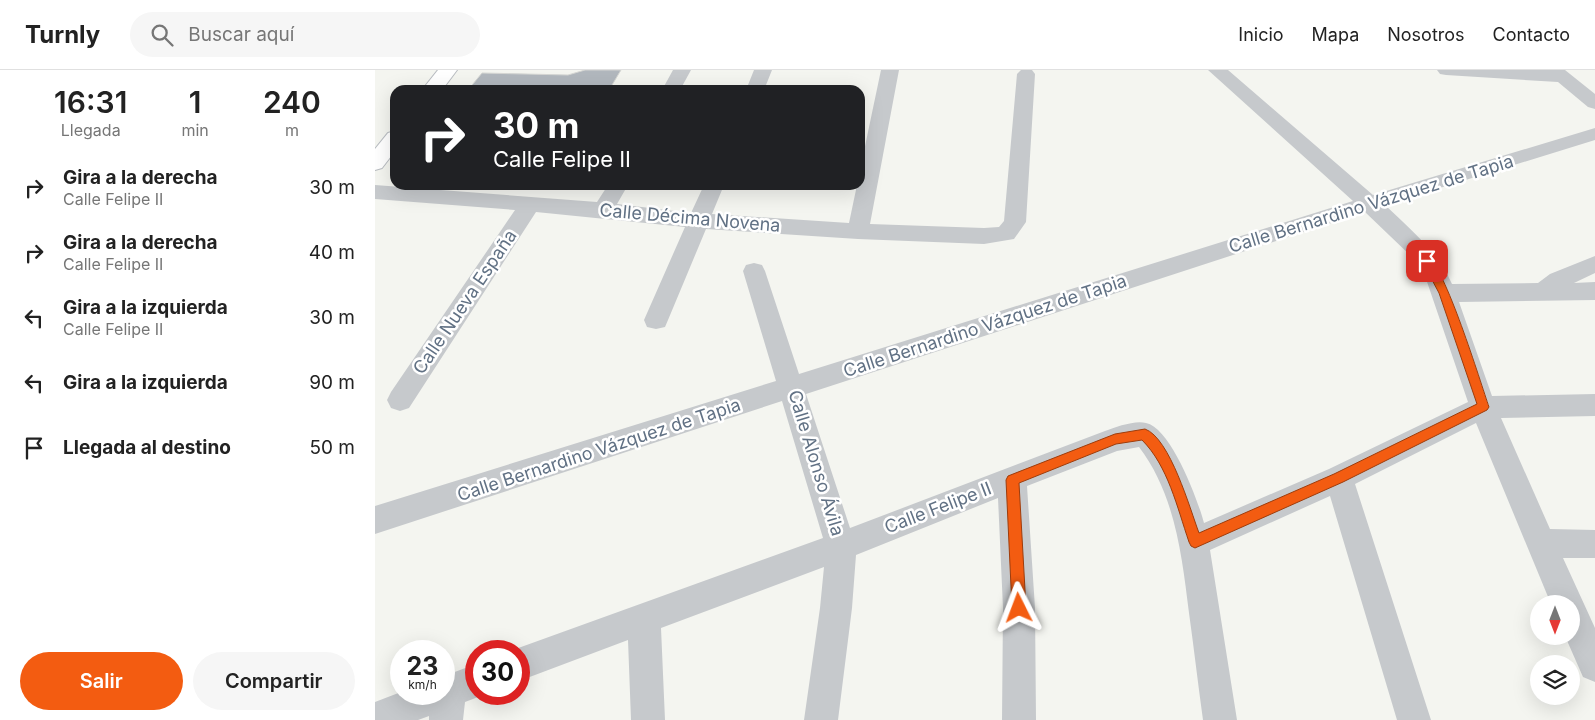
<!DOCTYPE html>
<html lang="es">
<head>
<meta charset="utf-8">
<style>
  body { margin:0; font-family:Inter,sans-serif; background:#f6f6f6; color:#222; height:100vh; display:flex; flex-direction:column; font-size:19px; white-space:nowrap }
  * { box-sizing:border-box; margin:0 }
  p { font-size:16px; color:#767676 }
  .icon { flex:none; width:28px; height:28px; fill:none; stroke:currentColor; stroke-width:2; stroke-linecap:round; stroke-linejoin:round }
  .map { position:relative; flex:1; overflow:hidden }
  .sheet { display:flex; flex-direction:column; background:#fff; width:375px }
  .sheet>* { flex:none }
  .top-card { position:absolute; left:15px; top:15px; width:475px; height:105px; border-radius:15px; box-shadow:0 5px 20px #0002; background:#202124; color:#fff; overflow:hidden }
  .needle { width:32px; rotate:180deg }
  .fabs { position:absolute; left:1155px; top:525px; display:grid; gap:10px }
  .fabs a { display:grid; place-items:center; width:50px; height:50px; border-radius:50%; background:#fff; box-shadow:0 5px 20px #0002; font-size:25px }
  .speed { position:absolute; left:15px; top:570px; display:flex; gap:10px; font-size:25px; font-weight:700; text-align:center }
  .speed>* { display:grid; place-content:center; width:65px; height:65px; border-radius:50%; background:#fff; box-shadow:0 5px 20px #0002; line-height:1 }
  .speed small { font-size:12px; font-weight:400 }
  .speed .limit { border:8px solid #d22; background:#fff; color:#111 }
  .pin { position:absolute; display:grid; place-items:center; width:42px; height:42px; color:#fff; margin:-21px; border-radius:10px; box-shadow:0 2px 8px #0006 }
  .me { position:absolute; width:55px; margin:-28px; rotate:357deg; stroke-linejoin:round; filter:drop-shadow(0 0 4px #0008) }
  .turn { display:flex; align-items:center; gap:18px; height:105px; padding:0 20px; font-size:22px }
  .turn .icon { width:65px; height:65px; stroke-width:2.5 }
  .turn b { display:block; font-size:35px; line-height:42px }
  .eta { display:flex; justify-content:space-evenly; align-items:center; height:85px; text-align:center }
  .eta b { font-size:30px; font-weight:600; line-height:35px }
  .button { display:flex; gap:10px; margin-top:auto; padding:10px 20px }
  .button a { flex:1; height:58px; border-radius:30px; background:#f35c11; color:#fff; font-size:20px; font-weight:600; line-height:58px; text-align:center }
  .button a+a { background:#f6f6f6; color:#222 }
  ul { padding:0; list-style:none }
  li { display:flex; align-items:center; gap:15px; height:65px; padding:0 20px }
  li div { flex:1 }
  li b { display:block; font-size:19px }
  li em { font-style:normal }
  header { display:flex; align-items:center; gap:30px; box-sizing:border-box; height:70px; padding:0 25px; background:#fff; border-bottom:1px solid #e0e0e0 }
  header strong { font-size:24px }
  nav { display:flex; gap:28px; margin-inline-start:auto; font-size:18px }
  .search { width:350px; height:45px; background:#f6f6f6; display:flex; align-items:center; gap:12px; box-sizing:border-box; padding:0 18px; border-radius:28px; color:#767676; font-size:19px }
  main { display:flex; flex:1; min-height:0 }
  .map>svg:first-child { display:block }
  .building { fill:#b1b7bd; stroke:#d5d6d3 }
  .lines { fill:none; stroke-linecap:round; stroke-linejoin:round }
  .secondary-casing { stroke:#b8bcc1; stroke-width:2 }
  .minor { fill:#c6c9cc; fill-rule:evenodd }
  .secondary { fill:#fff; fill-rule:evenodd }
  .route { fill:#f35c11; stroke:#9e3c0b }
  .labels { text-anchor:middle; stroke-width:5; stroke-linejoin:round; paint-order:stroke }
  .street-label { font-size:18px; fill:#617184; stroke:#fff }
</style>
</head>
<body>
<header>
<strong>Turnly</strong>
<div class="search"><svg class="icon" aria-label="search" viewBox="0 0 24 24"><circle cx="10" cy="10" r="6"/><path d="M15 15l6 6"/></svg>Buscar aquí</div>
<nav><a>Inicio</a><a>Mapa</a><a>Nosotros</a><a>Contacto</a></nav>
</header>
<main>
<section class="sheet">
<div class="eta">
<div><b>16:31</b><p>Llegada</p></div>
<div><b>1</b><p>min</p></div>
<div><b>240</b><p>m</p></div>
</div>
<ul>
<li><svg class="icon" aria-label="right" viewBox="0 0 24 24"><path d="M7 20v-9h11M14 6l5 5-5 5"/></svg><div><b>Gira a la derecha</b><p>Calle Felipe II</p></div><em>30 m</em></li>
<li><svg class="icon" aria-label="right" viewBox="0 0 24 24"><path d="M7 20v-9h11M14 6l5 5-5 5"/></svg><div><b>Gira a la derecha</b><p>Calle Felipe II</p></div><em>40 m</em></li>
<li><svg class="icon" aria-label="left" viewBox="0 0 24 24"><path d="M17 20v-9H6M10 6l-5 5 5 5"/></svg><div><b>Gira a la izquierda</b><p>Calle Felipe II</p></div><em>30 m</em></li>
<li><svg class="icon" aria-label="left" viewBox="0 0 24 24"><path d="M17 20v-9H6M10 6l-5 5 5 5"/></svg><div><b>Gira a la izquierda</b></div><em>90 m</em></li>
<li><svg class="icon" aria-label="arrive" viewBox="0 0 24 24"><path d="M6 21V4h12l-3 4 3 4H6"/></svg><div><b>Llegada al destino</b></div><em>50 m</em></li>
</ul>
<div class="button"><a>Salir</a><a>Compartir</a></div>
</section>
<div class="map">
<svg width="1220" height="650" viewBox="0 0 1220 650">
  <rect width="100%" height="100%" fill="#f4f5f0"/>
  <path class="building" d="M210,0H246L234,20H93L107,3L193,5Z"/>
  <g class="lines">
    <g class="secondary-casing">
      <path id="secondary" d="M63,0H82L67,20H47Z
        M20,61V81L7,98L0,100V79L13,63Z"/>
    </g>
    <path class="minor" d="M298,0H316L305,20H287Z
      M379,0H397L389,20H371Z
      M506,0H524L495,154L609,158L624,157L629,151L642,4L646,0H657L660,4L651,152L639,169L609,174L483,169L331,159L293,250L290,257L281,259L272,257L269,250L310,157L161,142L34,338L25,341L16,338L12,330L16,322L140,140L0,129V115L222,132L233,115H253L242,134L316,143L329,115H349L337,144L474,153L482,115H485V100Z
      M833,0H853L998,125L1220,58V70L1010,135C1036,160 1062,181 1077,214L1163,213L1175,204L1220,186V203L1199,213L1220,212V230L1084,232L1117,326L1220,324V346L1126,348L1175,459L1220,460V488H1188L1220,558V612L1208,607L1190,566H1196V534H1176L1101,353L980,414L1056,650H1022L955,426L835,480L862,650H828C823,614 819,579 814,543C807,486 800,424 764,377L742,381L652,416L660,538L661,650H627L628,538L623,428L481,485L477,538L463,650H429L445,538L449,497L286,558L290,650H256L253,570L144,611V581H135L448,468L407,331L0,464V436L401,311L368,201L371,195L379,193L387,195L390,201L424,304L978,131ZM990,142L1038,188L1049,203L1093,332L954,399L829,453C823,430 796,358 771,353C760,350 741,357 730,361L475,458L431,324Z
      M1062,0H1190L1220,24V39L1213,37L1183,12L1071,5L1065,4Z
      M101,594V624H111L90,632L88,650H54V646L43,650H0V632L26,622V624H69V606Z"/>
    <use href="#secondary" class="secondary"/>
  </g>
  <path class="route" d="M1052,187C1069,193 1106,314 1114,337L1112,340L968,412L820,478L816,476L814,472C802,437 793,396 767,370L741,374L644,413L651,538L649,543L644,545L639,543L637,538L631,410L633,406L740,364L770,359C795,368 815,439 824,463L959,404L1102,334L1064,223L1047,191Z"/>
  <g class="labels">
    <g class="street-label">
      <text transform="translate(996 134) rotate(-17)" y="6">Calle Bernardino Vázquez de Tapia</text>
      <text transform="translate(315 148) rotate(5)" y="6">Calle Décima Novena</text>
      <text transform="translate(90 232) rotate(-56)" y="6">Calle Nueva España</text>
      <text transform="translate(610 256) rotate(-18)" y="6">Calle Bernardino Vázquez de Tapia</text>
      <text transform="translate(224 380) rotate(-18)" y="6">Calle Bernardino Vázquez de Tapia</text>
      <text transform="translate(441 393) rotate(73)" y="6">Calle Alonso Ávila</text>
      <text transform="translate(563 438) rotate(-21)" y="6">Calle Felipe II</text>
    </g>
  </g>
</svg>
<div class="fabs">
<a><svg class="needle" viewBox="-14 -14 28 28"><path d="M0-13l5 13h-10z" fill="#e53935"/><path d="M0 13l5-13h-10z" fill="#767676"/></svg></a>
<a><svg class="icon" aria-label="layers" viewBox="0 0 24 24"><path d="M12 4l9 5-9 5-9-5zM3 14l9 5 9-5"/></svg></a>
</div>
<div class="speed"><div>23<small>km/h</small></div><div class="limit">30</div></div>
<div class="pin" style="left:1052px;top:191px;background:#d93025"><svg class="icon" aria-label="arrive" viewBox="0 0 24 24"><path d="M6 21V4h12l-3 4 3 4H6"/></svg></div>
<svg class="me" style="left:644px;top:538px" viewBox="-20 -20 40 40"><path d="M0-17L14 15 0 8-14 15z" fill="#f35c11" stroke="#fff" stroke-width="4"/></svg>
<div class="top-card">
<div class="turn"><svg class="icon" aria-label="right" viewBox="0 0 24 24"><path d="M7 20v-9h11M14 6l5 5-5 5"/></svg><div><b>30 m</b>Calle Felipe II</div></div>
</div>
</div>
</main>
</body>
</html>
